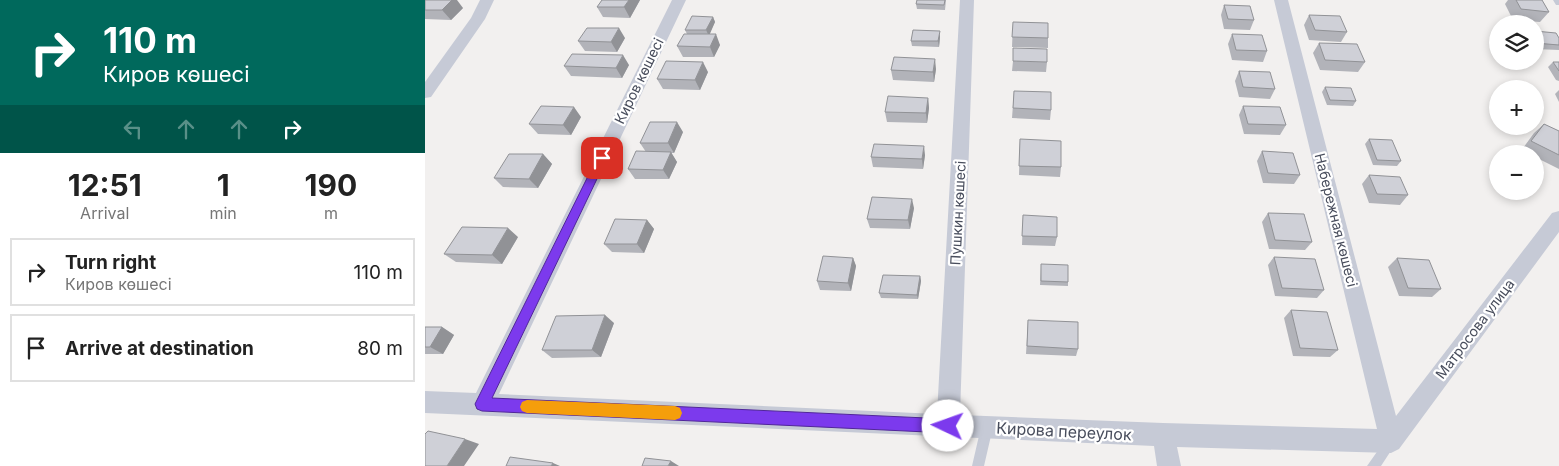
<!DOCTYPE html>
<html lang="en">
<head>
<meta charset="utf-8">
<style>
  body { margin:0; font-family:Inter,sans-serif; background:#f2f2f2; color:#222; height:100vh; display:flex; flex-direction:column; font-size:19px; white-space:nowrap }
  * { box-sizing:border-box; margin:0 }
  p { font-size:16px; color:#767676 }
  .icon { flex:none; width:28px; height:28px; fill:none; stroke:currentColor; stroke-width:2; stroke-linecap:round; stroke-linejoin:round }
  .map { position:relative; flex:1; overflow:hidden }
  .drawer { display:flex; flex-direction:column; background:#fff; width:425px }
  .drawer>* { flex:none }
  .top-card { background:#00695c; color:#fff; overflow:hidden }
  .tools { position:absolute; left:1064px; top:15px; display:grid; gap:10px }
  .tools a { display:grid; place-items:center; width:55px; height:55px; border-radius:50%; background:#fff; box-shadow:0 2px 8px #0003; font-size:25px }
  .pin { position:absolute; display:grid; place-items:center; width:42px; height:42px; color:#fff; margin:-21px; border-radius:10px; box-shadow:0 2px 8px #0006 }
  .me { position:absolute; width:55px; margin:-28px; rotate:273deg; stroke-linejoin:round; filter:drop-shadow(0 0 4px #0008) }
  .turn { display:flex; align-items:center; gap:18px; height:105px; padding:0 20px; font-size:22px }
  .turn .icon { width:65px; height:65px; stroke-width:2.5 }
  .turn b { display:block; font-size:35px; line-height:42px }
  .lanes { display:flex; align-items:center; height:48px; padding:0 20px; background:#0003; justify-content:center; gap:25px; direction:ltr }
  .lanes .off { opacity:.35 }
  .eta { display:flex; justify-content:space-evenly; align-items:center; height:85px; text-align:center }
  .eta b { font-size:30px; font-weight:700; line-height:35px }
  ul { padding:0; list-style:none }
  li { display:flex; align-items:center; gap:15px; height:68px; margin:0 10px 8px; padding:0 10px; border:2px solid #e0e0e0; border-radius:0px }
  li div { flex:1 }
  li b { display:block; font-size:19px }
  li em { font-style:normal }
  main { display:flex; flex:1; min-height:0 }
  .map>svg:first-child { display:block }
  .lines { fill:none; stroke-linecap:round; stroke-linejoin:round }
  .lane { fill:#c6cad6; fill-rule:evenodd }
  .street { fill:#c6cad6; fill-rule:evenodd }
  .wall { fill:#b2b3b9 }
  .shaded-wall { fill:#919296 }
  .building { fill:#cfd0d7; stroke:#919296 }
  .route { fill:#7c3aed; stroke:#51269a }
  .slow { fill:#f59e0b }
  .labels { text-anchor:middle; stroke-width:4.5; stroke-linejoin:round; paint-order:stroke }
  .street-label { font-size:14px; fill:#484d5c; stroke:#fff }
  .near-street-label { font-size:16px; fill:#484d5c; stroke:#fff }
</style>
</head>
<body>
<main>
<section class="drawer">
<div class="top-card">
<div class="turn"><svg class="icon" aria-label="right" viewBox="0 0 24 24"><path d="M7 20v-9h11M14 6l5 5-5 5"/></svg><div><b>110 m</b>Киров көшесі</div></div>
<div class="lanes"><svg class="icon off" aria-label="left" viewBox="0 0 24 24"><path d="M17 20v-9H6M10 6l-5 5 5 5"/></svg><svg class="icon off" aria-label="ahead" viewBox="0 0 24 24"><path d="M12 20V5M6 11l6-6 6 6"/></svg><svg class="icon off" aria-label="ahead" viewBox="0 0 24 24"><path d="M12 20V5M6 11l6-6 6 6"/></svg><svg class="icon" aria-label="right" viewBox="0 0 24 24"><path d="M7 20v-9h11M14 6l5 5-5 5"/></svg></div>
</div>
<div class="eta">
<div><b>12:51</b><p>Arrival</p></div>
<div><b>1</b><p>min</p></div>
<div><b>190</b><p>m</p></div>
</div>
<ul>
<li><svg class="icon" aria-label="right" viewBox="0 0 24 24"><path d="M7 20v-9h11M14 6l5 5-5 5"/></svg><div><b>Turn right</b><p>Киров көшесі</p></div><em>110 m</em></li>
<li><svg class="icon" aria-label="arrive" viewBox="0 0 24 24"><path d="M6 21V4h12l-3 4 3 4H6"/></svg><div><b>Arrive at destination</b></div><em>80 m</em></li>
</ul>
</section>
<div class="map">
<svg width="1134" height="466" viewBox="0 0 1134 466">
  <rect width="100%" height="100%" fill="#f2f0ef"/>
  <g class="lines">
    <path class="lane" d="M1128,0H1134V5H1131Z
      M562,421L566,423L568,427L559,466H547L556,427L558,423Z
      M965,437L969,439L971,443L956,466H942L961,439Z"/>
    <path class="street" d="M55,0H69L60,19L6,97L0,98V82L46,18Z
      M247,0H261L74,394L512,414L535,0H549L535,415L738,423L952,429L849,0H863L971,416L1127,213L1134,211V232L974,449L966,453L752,447L756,466H732L729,446L0,413V391L51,393Z"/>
  </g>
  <path class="wall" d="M0,0L38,8L26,20L0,19Z
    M177,0H215L205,18L178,17L172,7Z
    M492,0H521L520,10L492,9L491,4Z
    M1083,0H1117L1124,12L1115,22L1088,20L1080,4Z
    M799,5L829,20L825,30L799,29L796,15Z
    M884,15L922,32L916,42L884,40L879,25Z
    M288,17L290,22L284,34L295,45L289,57H258L252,46L262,34L260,30Z
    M588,22L623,38V48L587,47Z
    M1110,31L1134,38V50L1110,49Z
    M807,34L842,51L838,62L807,60L803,44Z
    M515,37L514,47L487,46L486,41Z
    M200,38L192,52L160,51L153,41Z
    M894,43L940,62L933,72L895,70L888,53Z
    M588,61L622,62L621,72L587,71Z
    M1128,62H1134V81L1131,80L1123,67Z
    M204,65L197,78L146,76L139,66Z
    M511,69L509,82L468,80L466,70Z
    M814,71L850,89L845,99L814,97L810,81Z
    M283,72L275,90L238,89L232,79Z
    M900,87L931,101L928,106L902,105L897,92Z
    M1134,90V102L1130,94Z
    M589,91L626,110L625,120L587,118Z
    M503,98L504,108L502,123L462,122L460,112Z
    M818,106L861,125L855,135L819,134L814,115Z
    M156,117L146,135L113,134L104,124Z
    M1119,124L1134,131V169L1110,157V154H1103L1096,151L1109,133Z
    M258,132L249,153H246L252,162L244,179H210L203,169L221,152L215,143Z
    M595,139L636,167L635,177L594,175Z
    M944,139L976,161L972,166L948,165L940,144Z
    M837,151L875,175L869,184L838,183L832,161Z
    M118,154L127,164L113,188L78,187L69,178Z
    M500,155L498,169L448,167L446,157Z
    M944,175L983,195L975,205L944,203L937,184Z
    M489,208L485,229L445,228L442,219Z
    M843,213L887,242L880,250L844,249L837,222Z
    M598,215L632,237L630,246L597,245Z
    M222,220L229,229L219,253L187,252L179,244Z
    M93,237L77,264L31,262L19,254Z
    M849,257L899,290L892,298L850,296L843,265Z
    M428,258L431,266L426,291L395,290L392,281Z
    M972,258L1016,289L1007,297L974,296L963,267Z
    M616,264L643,282V286L615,285Z
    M495,276L496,281L493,299L456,298L454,293Z
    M866,310L913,350L905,357L868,356L859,318Z
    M603,320L653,349L651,356L601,354Z
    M189,323L176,357L127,358L117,350Z
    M0,327H17L29,335L18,354H0Z"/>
  <path class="shaded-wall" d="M27,0H32L38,8L26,20L17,10Z
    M204,0H215L205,18L199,7Z
    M288,17L290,22L284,36L281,30Z
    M194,28L200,38L192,52L186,42Z
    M515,31V37L514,47L513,41Z
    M291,34L295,45L289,57L285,47Z
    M198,55L204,65L197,78L191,68Z
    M510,59L511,69L509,82L508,72Z
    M278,62L283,72L275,90L270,80Z
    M503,98L504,108L502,123L501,113Z
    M149,107L156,117L146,135L138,125Z
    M252,122L258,132L249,153L243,143Z
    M499,146L500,155L498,169L497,159Z
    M246,152L252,162L244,179L238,170Z
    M118,154L127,164L113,188L104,179Z
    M487,199L489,208L485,229L483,220Z
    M222,220L229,229L219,253L212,244Z
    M83,228L93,237L77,264L67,255Z
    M428,258L431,266L426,291L423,283Z
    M495,276L496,281L493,299L492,295Z
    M180,315L189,323L176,357L167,350Z
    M17,327L29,335L18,354L5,347Z
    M40,439L54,444L39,466H22Z
    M246,461L254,466H243Z
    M128,463L135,466H126Z"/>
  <path class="building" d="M0,0H27L17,10H0Z
    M177,0H204L199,7H172Z
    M492,0H520L519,5L491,4Z
    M1091,0H1117L1124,12L1096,9Z
    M799,5L825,6L829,20L803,19Z
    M884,15L915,16L922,32L890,30Z
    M267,16L288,17L281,30H260Z
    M588,22L623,23V38L587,37Z
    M162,28H194L186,42L153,41Z
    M488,30L515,31L513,41H486Z
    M1110,31L1131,33L1134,38V45L1110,43Z
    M259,34H291L285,47L252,46Z
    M807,34L837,35L842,51L811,50Z
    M894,43L932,44L940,62L900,60Z
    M588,48L622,49V62L588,61Z
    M147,54L198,55L191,68L139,66Z
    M469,57L510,59L508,72L466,70Z
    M241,61L278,62L270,80L232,79Z
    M1128,62H1134V71Z
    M814,71L845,72L850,89L818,87Z
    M900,87L926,88L931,101L905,100Z
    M589,91L626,92V110L588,108Z
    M463,96L503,98L501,113L460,112Z
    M116,106L149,107L138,125L104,124Z
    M818,106L855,107L861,125L823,124Z
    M225,122H252L243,143H215Z
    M1119,124L1134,131V155L1106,141Z
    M595,139L636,141V167L594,166Z
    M944,139L967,140L976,161L952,160Z
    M449,144L499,146L497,159L446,157Z
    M211,151L246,152L238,170L203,169Z
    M837,151L868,153L875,175L843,173Z
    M84,154H118L104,179L69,178Z
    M944,175L975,177L983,195L952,194Z
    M447,197L487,199L483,220L442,219Z
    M843,213L879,214L887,242L850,240Z
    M598,215L632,217V237L597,236Z
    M190,219L222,220L212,244H179Z
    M37,227L83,228L67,255L19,254Z
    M398,256L428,258L423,283L392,281Z
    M849,257L890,259L899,290L857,288Z
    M972,258L1004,260L1016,289L983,288Z
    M616,264L643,265V282L616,281Z
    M458,275L495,276L492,295L454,293Z
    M866,310L902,312L913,350L875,348Z
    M180,315L167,350H117L131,316Z
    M603,320L653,322V349L602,346Z
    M0,327H17L5,347H0Z
    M3,431L40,439L22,466H0V434Z
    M85,457L128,463L126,466H81Z
    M220,458L246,461L243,466H217Z"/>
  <path class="route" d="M177,154L182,158L67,398L523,419L528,421L530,426L528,431L523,433L57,411L52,409L50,404L52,400L172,158Z"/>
  <path class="slow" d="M102,400L250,406L255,408L257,413L255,418L250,420L102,413L97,411L95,407L97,402Z"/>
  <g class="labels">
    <g class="street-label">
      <text transform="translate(214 81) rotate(-64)" y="5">Киров көшесі</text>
      <text transform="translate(533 213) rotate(-87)" y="5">Пушкин көшесі</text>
      <text transform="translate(911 220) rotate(76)" y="5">Набережная көшесі</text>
      <text transform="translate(1050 329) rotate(-53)" y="5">Матросова улица</text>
    </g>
    <g class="near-street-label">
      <text transform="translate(639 431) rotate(3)" y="6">Кирова переулок</text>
    </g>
  </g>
</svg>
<div class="tools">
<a><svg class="icon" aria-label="layers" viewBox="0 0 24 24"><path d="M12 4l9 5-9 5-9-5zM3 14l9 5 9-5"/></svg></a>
<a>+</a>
<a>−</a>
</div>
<div class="pin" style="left:177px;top:158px;background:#d93025"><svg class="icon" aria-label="arrive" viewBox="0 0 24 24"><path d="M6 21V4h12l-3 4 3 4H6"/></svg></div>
<svg class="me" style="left:523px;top:426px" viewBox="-20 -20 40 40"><circle r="19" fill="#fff"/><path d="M0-13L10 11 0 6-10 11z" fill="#7c3aed"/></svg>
</div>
</main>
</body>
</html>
